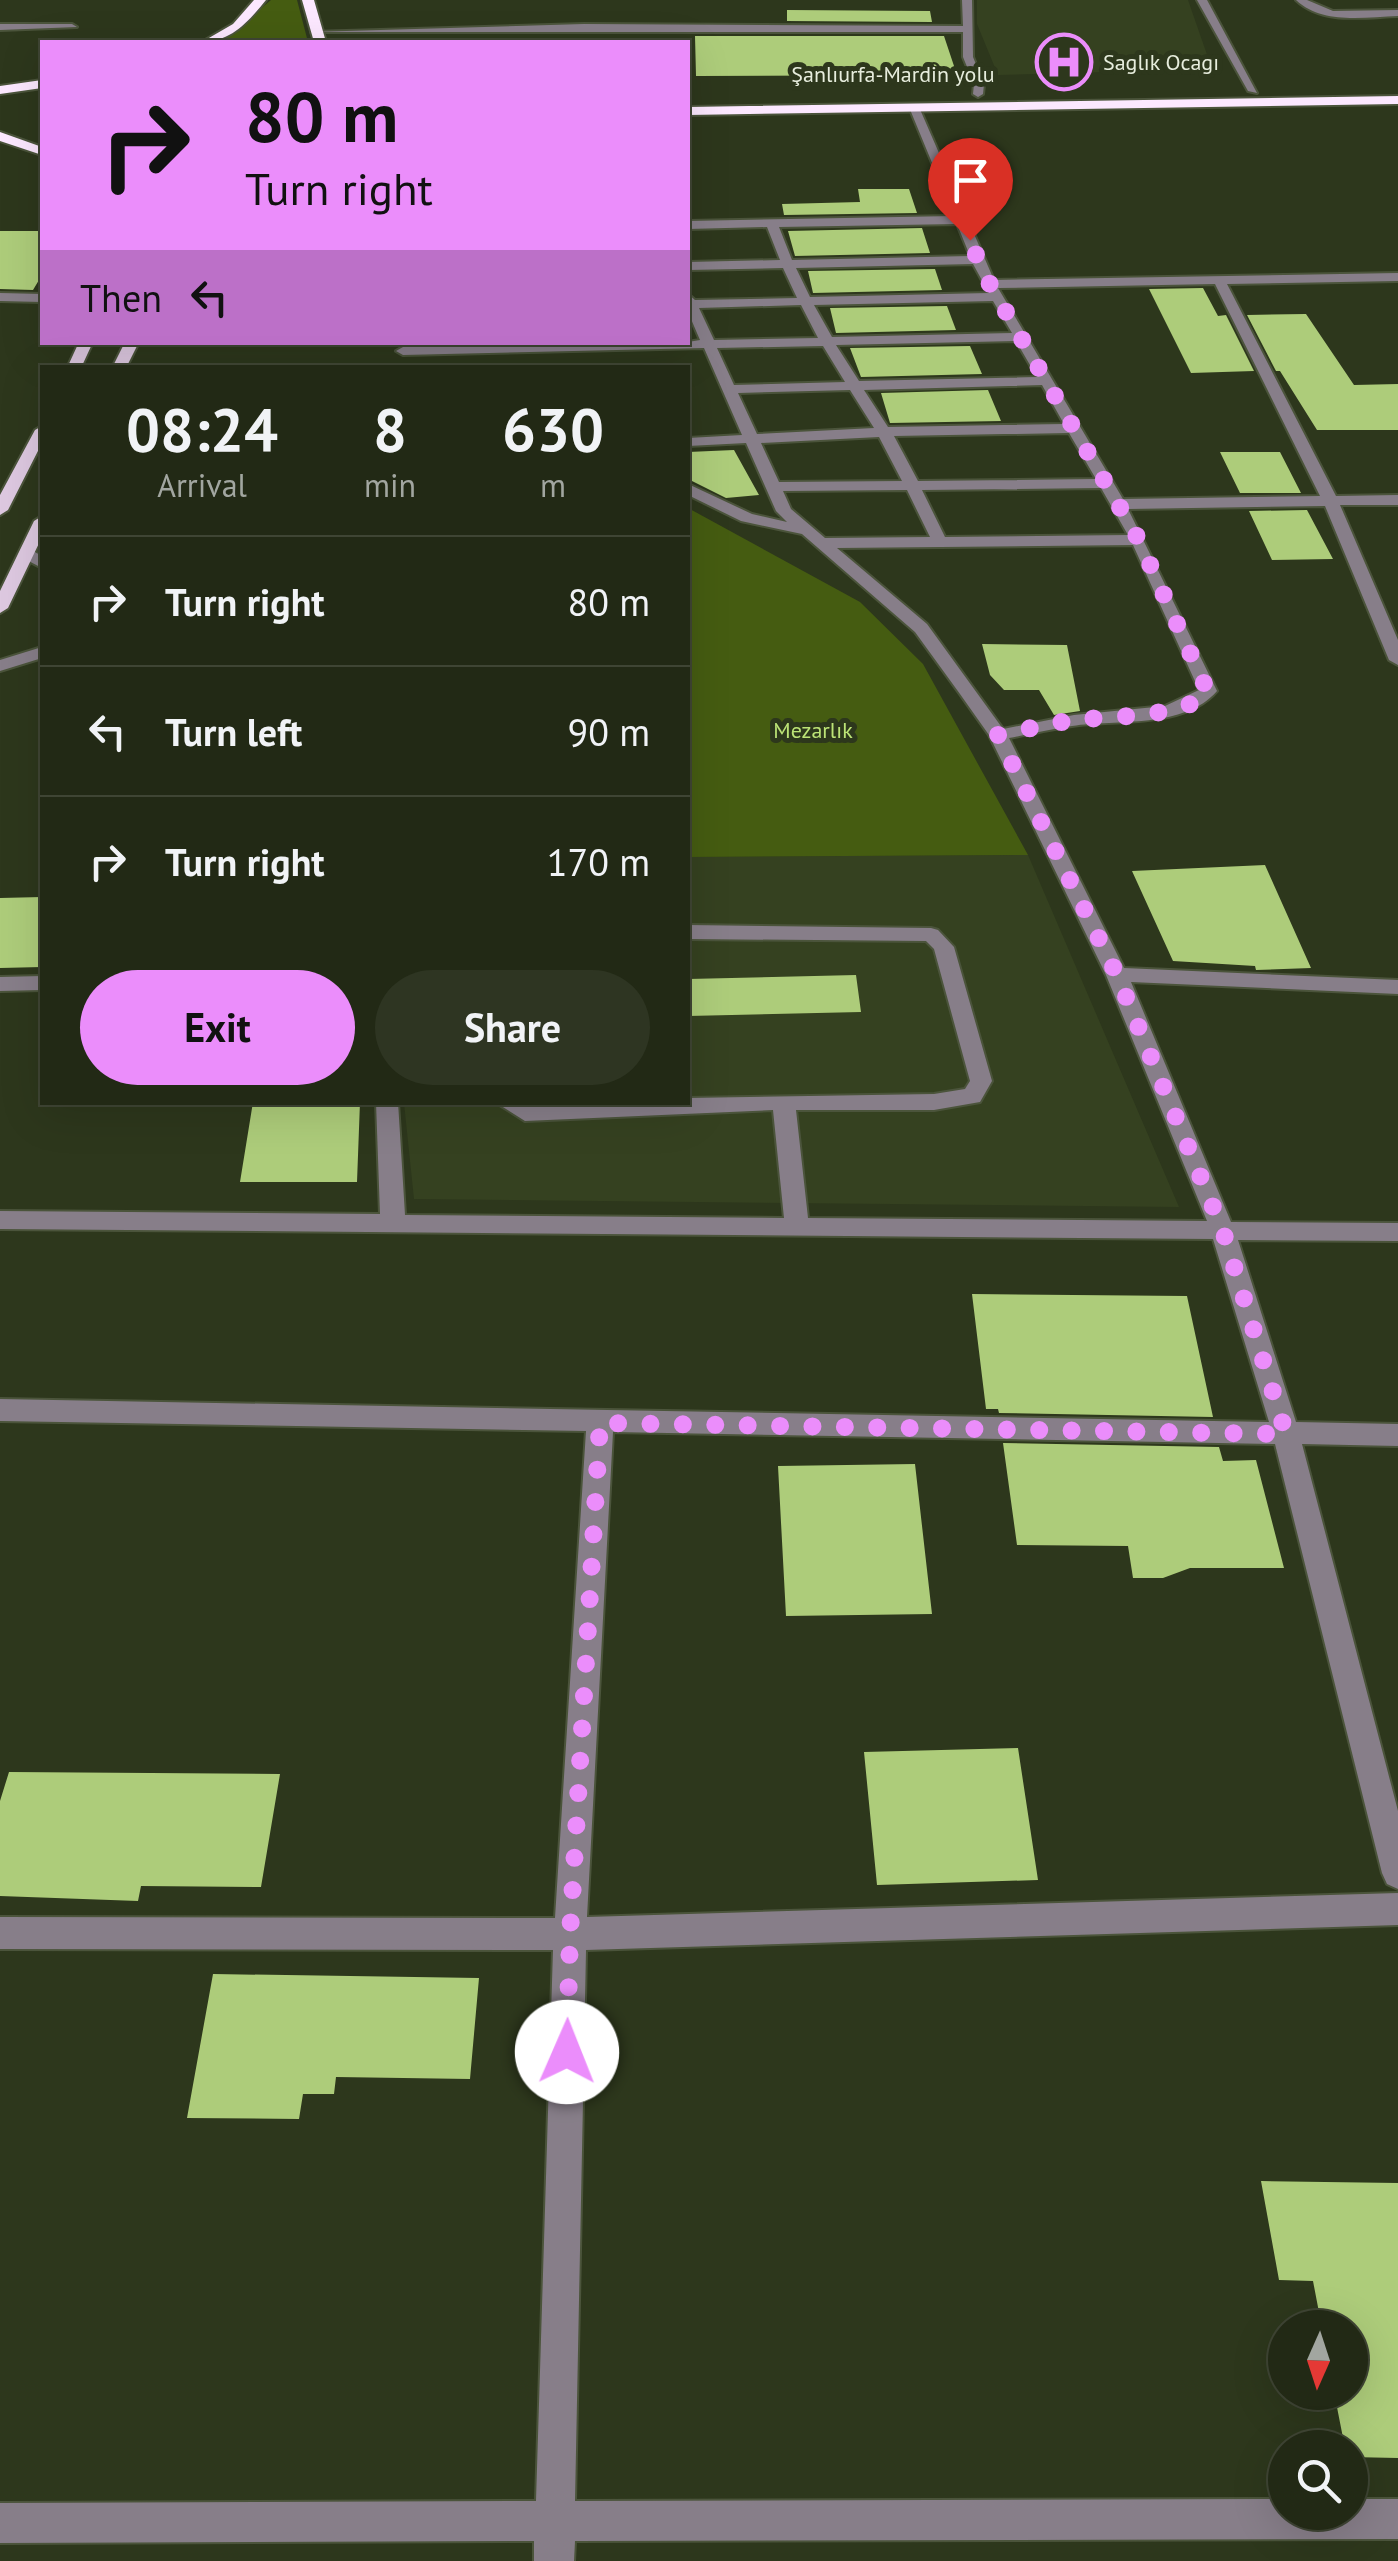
<!DOCTYPE html>
<html lang="en">
<head>
<meta charset="utf-8">
<style>
  body { margin:0; font-family:"PT Sans",sans-serif; background:#2e3522; color:#f1f3f6; height:100vh; display:flex; flex-direction:column; font-size:38px; white-space:nowrap }
  * { box-sizing:border-box; margin:0 }
  p { font-size:32px; color:#a2a6a0 }
  .icon { flex:none; width:55px; height:55px; fill:none; stroke:currentColor; stroke-width:2; stroke-linecap:round; stroke-linejoin:round }
  .map { position:relative; flex:1; overflow:hidden }
  .drawer { position:absolute; left:40px; top:365px; width:650px; height:740px; display:flex; flex-direction:column; background:#222915; border-radius:0px; box-shadow:0 10px 40px #0002,0 0 0 2px #3f4534 }
  .drawer>* { flex:none }
  .hud { position:absolute; left:40px; top:40px; width:650px; height:305px; border-radius:0px; box-shadow:0 10px 40px #0002,0 0 0 2px #3f4534; background:#eb8dfb; color:#111; overflow:hidden }
  .needle { width:65px; rotate:183deg }
  .fabs { position:absolute; left:1268px; top:2310px; display:grid; gap:20px }
  .fabs a { display:grid; place-items:center; width:100px; height:100px; border-radius:50%; background:#222915; box-shadow:0 10px 40px #0002,0 0 0 2px #3f4534; font-size:50px }
  .pin { position:absolute; display:grid; place-items:center; width:85px; height:85px; color:#fff; margin:-102px -42px; border-radius:50% 50% 50% 0; rotate:-45deg; box-shadow:0 0 10px #0007 }
  .pin .icon { rotate:45deg }
  .me { position:absolute; width:110px; margin:-55px; rotate:1deg; stroke-linejoin:round; filter:drop-shadow(0 0 8px #0008) }
  .turn { display:flex; align-items:center; gap:35px; height:210px; padding:0 40px; font-size:45px }
  .turn .icon { width:130px; height:130px; stroke-width:2.5 }
  .turn b { display:block; font-size:70px; line-height:85px }
  .then { display:flex; align-items:center; height:95px; padding:0 40px; background:#0003; gap:20px; font-size:38px }
  .eta { display:flex; justify-content:space-evenly; align-items:center; height:170px; text-align:center }
  .eta b { font-size:60px; font-weight:700; line-height:70px }
  .action { display:flex; gap:20px; margin-top:auto; padding:20px 40px }
  .action a { flex:1; height:115px; border-radius:60px; background:#eb8dfb; color:#111; font-size:40px; font-weight:700; line-height:115px; text-align:center }
  .action a+a { background:#2e3522; color:#f1f3f6 }
  ul { padding:0; list-style:none }
  li { display:flex; align-items:center; gap:30px; height:130px; padding:0 40px; border-top:2px solid #3f4534 }
  li div { flex:1 }
  li b { display:block; font-size:38px }
  li em { font-style:normal }
  .map>svg:first-child { display:block }
  .built { fill:#354120 }
  .green { fill:#455c11 }
  .building { fill:#adcc7a }
  .lines { fill:none; stroke-linecap:round; stroke-linejoin:round }
  .minor-casing { stroke:#4b543b; stroke-width:4 }
  .major-casing { stroke:#4b543b; stroke-width:4 }
  .highway-casing { stroke:#4b543b; stroke-width:4 }
  .minor { fill:#877e89; fill-rule:evenodd }
  .major { fill:#ddc8e0; fill-rule:evenodd }
  .highway { fill:#fce8ff; fill-rule:evenodd }
  .route { stroke:#eb8dfb; stroke-width:18; stroke-dasharray:0 32.4 }
  .labels { text-anchor:middle; stroke-width:10; stroke-linejoin:round; paint-order:stroke }
  .far-poi-label { font-size:22px; fill:#e7eddd; stroke:#2d371c; text-anchor:start }
  .far-street-label { font-size:22px; fill:#e7eddd; stroke:#2d371c }
  .far-park-label { font-size:22px; fill:#bce376; stroke:#2d371c }
</style>
</head>
<body>
<div class="map">
<svg width="1398" height="2561" viewBox="0 0 1398 2561">
  <rect width="100%" height="100%" fill="#2d371c"/>
  <path class="built" d="M977,0H1188L1212,69L998,75L977,24Z
    M1028,855L1179,1207L414,1199L404,1103L688,1102V857Z"/>
  <path class="green" d="M271,0H297L308,42H220Z
    M688,508L860,602L923,664L1028,855L688,857Z"/>
  <path class="building" d="M787,10L930,11L932,22L787,21Z
    M695,36H944L957,75L696,76Z
    M858,189H909L917,213L784,215L782,204L860,202Z
    M922,228L930,253L795,256L788,231Z
    M0,231H42V275L33,290L0,289Z
    M935,269L942,290L813,293L808,271Z
    M1203,288L1218,316L1226,315L1254,371L1191,373L1149,289Z
    M947,306L956,330L836,333L830,308Z
    M1306,314L1354,385L1398,384V430H1317L1280,371H1276L1247,315Z
    M970,346L982,374L861,377L850,348Z
    M988,390L1001,421L890,423L881,393Z
    M734,450L759,495L726,498L688,479V452Z
    M1220,452H1280L1301,493H1240Z
    M1307,510L1333,559L1272,560L1249,511Z
    M982,644L1067,645L1080,711L1054,715L1039,690H1004L990,675Z
    M1265,865L1311,968L1256,970L1255,966L1173,961L1132,871Z
    M42,897V967L0,968V898Z
    M856,975L861,1012L688,1016V979Z
    M253,1102H360L357,1182H240Z
    M972,1294L1187,1296L1213,1417L999,1413L998,1409H986Z
    M1003,1443L1219,1447L1223,1461L1256,1460L1284,1568H1190L1163,1578H1133L1128,1546L1017,1545Z
    M915,1464L932,1614L786,1616L778,1466Z
    M1018,1748L1038,1880L877,1885L864,1752Z
    M9,1772L280,1774L261,1887L141,1886L138,1901L0,1896V1801Z
    M213,1974L479,1978L470,2079L336,2077L334,2094H303L299,2119L187,2118Z
    M1261,2181L1398,2183V2458L1350,2457V2448H1345L1334,2392H1350V2328H1322L1313,2281L1279,2280Z"/>
  <g class="lines">
    <g class="minor-casing">
      <path id="minor" d="M962,0H972L973,57L984,84L983,94L978,97L973,94L974,84L963,57V32H311L584,24L963,26Z
        M1197,0H1207L1257,93L1248,91Z
        M1296,0H1307L1333,11L1398,10V16C1364,17 1323,25 1296,0Z
        M0,24H72L77,27L0,30Z
        M914,104L919,107L994,280L1398,273V281L1227,284L1336,496L1398,495V505H1340L1398,640V665L1389,660L1325,506L1128,509L1217,691C1184,729 1117,719 1072,726C1051,729 1030,734 1009,738L1124,968L1398,980V994L1131,982L1231,1222L1398,1223V1241L1238,1240L1296,1422L1398,1424V1446L1302,1444L1398,1811V1889L1387,1884L1382,1873L1275,1444L613,1432L587,1917L1398,1893V1925L586,1950L575,2501L1285,2499V2512H1350V2499H1398V2539L575,2541L574,2561H534V2541L0,2543V2503L536,2501L553,1950L0,1949V1917L555,1918L586,1431L0,1421V1399L1269,1422L1213,1239L0,1229V1211L380,1214L376,1102H398L405,1215L784,1218L773,1110L525,1121L495,1102H688V1098L934,1094L965,1089L970,1081L934,949L926,941L688,939V925L931,928L938,930L954,947L992,1081L980,1102L934,1110H796L808,1218L1207,1221L1106,975L989,735L960,694L915,632L802,534L741,521L688,495V484L752,514L787,522L776,511L746,443L688,446V438L742,435L704,348L403,355L396,351L403,347L688,342L700,340L688,312V294L695,300L797,298L783,268L688,270V262L780,260L767,227L688,229V221L954,216L909,107ZM957,224L970,256L792,260L779,227ZM973,264L989,293L810,297L796,268ZM1215,284L1320,496L1123,499L998,288ZM993,301L1012,333L832,337L814,305ZM801,305L818,338L714,340L699,308ZM1016,341L1037,377L859,381L836,345ZM823,346L845,382L734,385L717,348ZM1042,385L1064,424L888,427L864,390ZM850,390L874,428L757,434L738,393ZM1069,433L1096,479L918,481L894,436ZM879,437L902,481L779,482L761,443ZM1101,488L1128,535L945,537L922,490ZM907,490L930,537L825,538L791,509L783,491ZM1133,545L1199,690L1165,706L1074,715L1003,729L927,624L837,548Z
        M0,293L42,294V302L0,301Z
        M21,551H33L42,556V568L21,557Z
        M42,647V658L0,671V660Z
        M42,976V990L0,991V977Z"/>
    </g>
    <g class="major-casing">
      <path id="major" d="M79,342H93L81,368H67Z
        M125,342H139L126,368H112Z
        M42,426V443L8,510L0,515V495L35,430Z
        M42,516V537L8,608L0,613V591L34,521Z"/>
    </g>
    <g class="highway-casing">
      <path id="highway" d="M254,0H266C249,21 231,42 202,42L233,24Z
        M302,0H314L326,42H314Z
        M42,80V88L0,94V86Z
        M1398,96V104L688,115V107Z
        M0,132L42,147V155L0,141Z"/>
    </g>
    <use href="#minor" class="minor"/>
    <use href="#major" class="major"/>
    <use href="#highway" class="highway"/>
  </g>
  <g class="lines">
    <path class="route" d="M567,2052L570,1934L600,1423L1286,1434L1223,1231L1117,975L998,735C1023,730 1048,724 1074,720C1108,716 1187,718 1208,692L1139,540L984,274L970,240"/>
  </g>
  <defs>
    <g id="hospital-ring" transform="scale(2.875)"><circle r="9.5" fill="#2d371c" stroke="#eb8dfb" stroke-width="1.5"/><path d="M-5-5h3v3.5h4V-5h3V5h-3V1.5h-4V5h-3Z" fill="#eb8dfb"/></g>
  </defs>
  <g fill-rule="evenodd">
    <use href="#hospital-ring" x="1064" y="62"/>
  </g>
  <g class="labels">
    <g class="far-poi-label">
      <text x="1103" y="70">Saglık Ocagı</text>
    </g>
    <g class="far-street-label">
      <text x="893" y="82">Şanlıurfa-Mardin yolu</text>
    </g>
    <g class="far-park-label">
      <text x="813" y="738">Mezarlık</text>
    </g>
  </g>
</svg>
<div class="fabs">
<a><svg class="needle" viewBox="-14 -14 28 28"><path d="M0-13l5 13h-10z" fill="#e53935"/><path d="M0 13l5-13h-10z" fill="#a2a6a0"/></svg></a>
<a><svg class="icon" aria-label="search" viewBox="0 0 24 24"><circle cx="10" cy="10" r="6"/><path d="M15 15l6 6"/></svg></a>
</div>
<div class="pin" style="left:970px;top:240px;background:#d93025"><svg class="icon" aria-label="arrive" viewBox="0 0 24 24"><path d="M6 21V4h12l-3 4 3 4H6"/></svg></div>
<svg class="me" style="left:567px;top:2052px" viewBox="-20 -20 40 40"><circle r="19" fill="#fff"/><path d="M0-13L10 11 0 6-10 11z" fill="#eb8dfb"/></svg>
<div class="hud">
<div class="turn"><svg class="icon" aria-label="right" viewBox="0 0 24 24"><path d="M7 20v-9h11M14 6l5 5-5 5"/></svg><div><b>80 m</b>Turn right</div></div>
<div class="then">Then<svg class="icon" aria-label="left" viewBox="0 0 24 24"><path d="M17 20v-9H6M10 6l-5 5 5 5"/></svg></div>
</div>
<section class="drawer">
<div class="eta">
<div><b>08:24</b><p>Arrival</p></div>
<div><b>8</b><p>min</p></div>
<div><b>630</b><p>m</p></div>
</div>
<ul>
<li><svg class="icon" aria-label="right" viewBox="0 0 24 24"><path d="M7 20v-9h11M14 6l5 5-5 5"/></svg><div><b>Turn right</b></div><em>80 m</em></li>
<li><svg class="icon" aria-label="left" viewBox="0 0 24 24"><path d="M17 20v-9H6M10 6l-5 5 5 5"/></svg><div><b>Turn left</b></div><em>90 m</em></li>
<li><svg class="icon" aria-label="right" viewBox="0 0 24 24"><path d="M7 20v-9h11M14 6l5 5-5 5"/></svg><div><b>Turn right</b></div><em>170 m</em></li>
</ul>
<div class="action"><a>Exit</a><a>Share</a></div>
</section>
</div>
</body>
</html>
